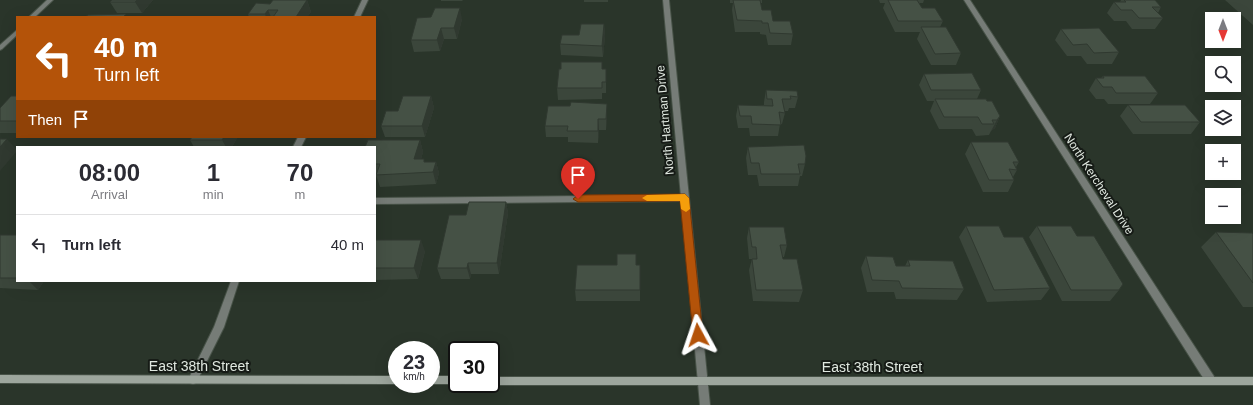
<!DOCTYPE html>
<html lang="en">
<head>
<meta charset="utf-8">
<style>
  body { margin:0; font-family:Arial,sans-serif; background:#f7f7f7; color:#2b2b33; height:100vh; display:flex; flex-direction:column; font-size:15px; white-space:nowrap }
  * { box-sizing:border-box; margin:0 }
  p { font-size:13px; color:#7c7c81 }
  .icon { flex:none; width:22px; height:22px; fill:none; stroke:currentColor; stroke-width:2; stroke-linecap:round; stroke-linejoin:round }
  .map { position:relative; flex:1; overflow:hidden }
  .side { position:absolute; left:16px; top:146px; width:360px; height:136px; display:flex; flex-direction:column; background:#fff; border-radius:0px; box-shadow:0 4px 16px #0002 }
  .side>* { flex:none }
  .top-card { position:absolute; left:16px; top:16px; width:360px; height:122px; border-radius:0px; box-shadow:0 4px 16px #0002; background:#b45309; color:#fff; overflow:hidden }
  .needle { width:26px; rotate:180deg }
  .fabs { position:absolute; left:1205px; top:12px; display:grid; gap:8px }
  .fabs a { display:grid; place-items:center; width:36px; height:36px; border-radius:0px; background:#fff; box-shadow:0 4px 16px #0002; font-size:20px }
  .speed { position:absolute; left:388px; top:341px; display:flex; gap:8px; font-size:20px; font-weight:700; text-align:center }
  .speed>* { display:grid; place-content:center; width:52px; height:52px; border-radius:50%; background:#fff; box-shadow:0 4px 16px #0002; line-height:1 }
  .speed small { font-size:10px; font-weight:400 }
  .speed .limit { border:2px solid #111; border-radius:6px; background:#fff; color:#111 }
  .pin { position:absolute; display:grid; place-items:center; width:34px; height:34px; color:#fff; margin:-41px -17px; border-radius:50% 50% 50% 0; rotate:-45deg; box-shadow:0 0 4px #0007 }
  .pin .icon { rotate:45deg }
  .me { position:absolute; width:44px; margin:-22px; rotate:355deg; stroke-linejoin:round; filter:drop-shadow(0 0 3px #0008) }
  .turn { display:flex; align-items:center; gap:14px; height:84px; padding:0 12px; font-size:18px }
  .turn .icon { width:52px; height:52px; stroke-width:2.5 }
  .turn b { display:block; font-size:28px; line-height:34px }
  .then { display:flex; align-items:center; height:38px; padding:0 12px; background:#0003; gap:8px; font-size:15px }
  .eta { display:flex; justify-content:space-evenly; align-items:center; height:68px; text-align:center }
  .eta b { font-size:24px; font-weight:800; line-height:28px }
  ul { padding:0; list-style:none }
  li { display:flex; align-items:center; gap:12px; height:60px; padding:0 12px; border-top:1px solid #e1e1e2 }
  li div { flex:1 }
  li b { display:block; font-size:15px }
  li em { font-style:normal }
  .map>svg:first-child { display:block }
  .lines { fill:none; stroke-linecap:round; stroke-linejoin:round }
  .service-casing { stroke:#475247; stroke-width:2 }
  .minor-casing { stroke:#475247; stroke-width:2 }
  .tertiary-casing { stroke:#475247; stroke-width:2 }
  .secondary-casing { stroke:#475247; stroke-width:2 }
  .service { fill:#767c77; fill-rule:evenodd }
  .minor { fill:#767c77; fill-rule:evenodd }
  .tertiary { fill:#767c77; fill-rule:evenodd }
  .secondary { fill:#9da69d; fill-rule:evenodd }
  .wall { fill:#3b463b }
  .shaded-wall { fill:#303930 }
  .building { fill:#455145; stroke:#303930 }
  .route { fill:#b45309; stroke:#753606 }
  .slow { fill:#f59e0b }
  .labels { text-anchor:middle; stroke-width:4; stroke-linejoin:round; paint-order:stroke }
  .street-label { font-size:12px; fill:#e0e8e0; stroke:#161b16 }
  .near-street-label { font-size:14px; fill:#e0e8e0; stroke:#161b16 }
</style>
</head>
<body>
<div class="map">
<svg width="1253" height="405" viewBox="0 0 1253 405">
  <rect width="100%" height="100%" fill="#2a352a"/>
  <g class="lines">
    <g class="service-casing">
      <path id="service" d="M685,195L689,198L685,201L375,204V198Z"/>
    </g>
    <g class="minor-casing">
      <path id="minor" d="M362,0H368L360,17H354Z
        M663,0H669L710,405H700Z
        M964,0H970L1215,378L1216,381L1215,384L1211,385L1207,384Z
        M298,137H306L301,147H293Z
        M231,281H239L224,327L196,383L193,384L190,383L188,380L214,327Z"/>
    </g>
    <g class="tertiary-casing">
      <path id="tertiary" d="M47,0H53L35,17H29Z
        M17,30V35L2,49L0,50V45Z"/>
    </g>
    <g class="secondary-casing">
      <path id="secondary" d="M0,375L397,376V384H398H397L0,383Z
        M431,376H457V384H458H430H431Z
        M491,377H1253V385H491L487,384H491Z"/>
    </g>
    <use href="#service" class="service"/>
    <use href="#minor" class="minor"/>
    <use href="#tertiary" class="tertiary"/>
    <use href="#secondary" class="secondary"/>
  </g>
  <path class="wall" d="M112,0H153L142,13H117L110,2Z
    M307,0L311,12L307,17H249L248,14L270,4Z
    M441,0H463L462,1H441Z
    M584,0H608V2H584Z
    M730,0H762V3H760L762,10L773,21L793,34L791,45H768L766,35L760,34V32H735L732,10L733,3H730Z
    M879,0H924L923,3H919L922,8L943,21L940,27L961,53L956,65H931L917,39L920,32H895L883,8L885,3H880Z
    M1121,0H1155L1161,7L1158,13L1163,18L1155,29H1132L1126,21H1114L1107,13L1114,2H1120Z
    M1225,0H1253V25Z
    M462,19L457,39H444L440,51L414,52L411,40Z
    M604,24L605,36L603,57L561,55L560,44Z
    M1061,29L1119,52L1112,64H1087L1081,56H1067L1055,40Z
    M602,69L606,81V93H602V99L558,100L557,88Z
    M924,74L981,90L977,99L987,101L1000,116L995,128L991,131L989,135L976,136L972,129H939L930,111L934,101H927L919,85Z
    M1103,76L1158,93L1150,104H1108L1104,99H1096L1089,90L1096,78H1101Z
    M766,90L798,97L795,108H789L788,111H784L785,113L782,124H780L778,136H750L749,128H738L736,116L738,105H764V102Z
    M17,96V133H0V108Z
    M431,96L434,108L425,137H385L381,126L398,111Z
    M1128,105L1200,122L1191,134H1133L1120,116Z
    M607,116L606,130H599L598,143L568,142V137H546L545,126Z
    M192,137H245V138H237L232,147H194L190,140Z
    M420,140L423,152L421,159L425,162H436L439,173L436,184L380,187L376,175H375V147Z
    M971,142L1019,162L1016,167L1017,170L1013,177L1014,180L1008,192H983L965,154Z
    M748,147L805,164L802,176H800L798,186H759L757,175H748L746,158Z
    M506,202L508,213L499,274H471L470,279H441L437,268L466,215Z
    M966,226L1004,237L1050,288L1041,300L987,302L959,237Z
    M1037,226L1077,236L1119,290L1110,301H1062L1029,237Z
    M749,227L787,245L784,257H782L783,259L803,290L799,302L753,301L749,270L752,259H753H749L747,238Z
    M1216,232L1253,234V307H1243L1201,247Z
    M0,235H17V281H44L38,290L0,288Z
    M375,240L425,251L418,279L375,280Z
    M866,256L896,266H905L908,260L964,289L957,300L896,299L894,292H867L861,268Z
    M617,265H636L640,290V301H576L575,290Z"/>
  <path class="shaded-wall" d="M137,0H153L142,13L135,2Z
    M307,0L311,12L307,17H296Z
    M460,8L462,19L457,39L454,28Z
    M268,10L271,17H266L265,14Z
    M604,24L605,36L603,57L602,46Z
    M441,28L444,39L440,51L437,40Z
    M431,96L434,108L425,137L422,126Z
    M607,104V116L606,130V119Z
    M1000,116L995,128L991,131L997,120Z
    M598,119L599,130L598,143Z
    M224,137H236L237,138L232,147H226L222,140Z
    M7,139L17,150V151L0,171V147Z
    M420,140L423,152L418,171L414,159Z
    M436,162L439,173L436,184L433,172Z
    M506,202L508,213L499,274L497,263Z
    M421,240L425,251L418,279L414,268Z
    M468,263L471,274L470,279L467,268Z
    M29,281H44L38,290Z"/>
  <path class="building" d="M112,0H137L135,2H110Z
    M273,0H307L296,17H273L278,10H268L265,14H248L256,3L270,4Z
    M733,0H760L762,10H771L773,21H790L793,34L770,33L768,23H762V21L737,20Z
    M888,0H917L922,8H935L943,21H898Z
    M1124,0H1155L1161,7H1152L1163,18H1139L1132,10H1121L1114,2H1126Z
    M435,8H460L454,28H441L437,40H411L417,18L431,17Z
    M126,14L123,17H85L88,15Z
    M581,24H604L602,46L560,44L562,35H579Z
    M921,27H946L961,53L935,54Z
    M1099,28L1119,52L1094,53L1087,44L1073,45L1061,29Z
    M561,62H602V69H606V82H602V88H557L559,69H561Z
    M972,73L981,90H931L924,74Z
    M1103,76H1145L1158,93H1116L1112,87H1103L1096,78H1104Z
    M766,90L797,91L798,97L790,96L791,99H782L785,113L779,112L781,125L752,124L751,116H740L738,105L773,106L772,99H767Z
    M11,96H17V121H0V108Z
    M403,96H431L422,126H381L386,111H398Z
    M935,99H986L987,101H992L1000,116L997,120H992L994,124H982L978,117H944Z
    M571,102L607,104L606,119H598V131H567L568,126H545L548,106H570Z
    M1128,105H1185L1200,122H1141Z
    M192,137H224L222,140H190Z
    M0,139H7L0,147Z
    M368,140H420L414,159H424V162H436L433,172L376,175L380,164H375V147H365Z
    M971,142H1008L1019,162H1013L1017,170L1009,169L1014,180H989Z
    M804,145L806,156L805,164H798L800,174H761L759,163H751L748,147Z
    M469,202H506L497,263H468L467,268H437L449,215H466Z
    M966,226H999L1004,237H1023L1050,288L994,290Z
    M1037,226H1071L1077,236H1094L1123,284L1119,290H1071Z
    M749,227H784L787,245H780L783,259H797L803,290H756L752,259H757L756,247H752Z
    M1216,232L1252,233L1253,234V283Z
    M0,235H17V278H0Z
    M375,240H421L414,268H375Z
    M617,254H636V265H640V290H575L577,265H617Z
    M866,256L893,257L896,266H910L908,260L953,261L964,289L902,288L899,281L872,280Z"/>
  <path class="route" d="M685,194L689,198L703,335L702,338H694L693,335L680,201L578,202L573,199L578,195Z"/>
  <path class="slow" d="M685,194L689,198L690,209L686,212L681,209L680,201H647L642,198L647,195Z"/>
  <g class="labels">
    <g class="street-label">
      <text transform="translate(665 120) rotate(-95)" y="4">North Hartman Drive</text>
      <text transform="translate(1099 184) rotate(57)" y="4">North Kercheval Drive</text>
    </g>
    <g class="near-street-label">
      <text x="199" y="371">East 38th Street</text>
      <text x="872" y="372">East 38th Street</text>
    </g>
  </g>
</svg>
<div class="fabs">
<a><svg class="needle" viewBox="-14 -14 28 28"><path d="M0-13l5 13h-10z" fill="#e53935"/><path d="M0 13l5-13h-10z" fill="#7c7c81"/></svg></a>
<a><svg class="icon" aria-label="search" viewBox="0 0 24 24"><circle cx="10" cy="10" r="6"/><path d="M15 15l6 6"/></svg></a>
<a><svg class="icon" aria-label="layers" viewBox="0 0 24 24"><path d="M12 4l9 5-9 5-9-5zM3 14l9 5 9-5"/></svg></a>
<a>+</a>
<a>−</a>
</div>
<div class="speed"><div>23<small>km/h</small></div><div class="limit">30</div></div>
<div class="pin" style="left:578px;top:199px;background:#d93025"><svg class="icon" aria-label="arrive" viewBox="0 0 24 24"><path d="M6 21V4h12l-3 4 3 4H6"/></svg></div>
<svg class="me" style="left:698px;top:335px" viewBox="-20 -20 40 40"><path d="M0-17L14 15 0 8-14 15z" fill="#b45309" stroke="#fff" stroke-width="4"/></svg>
<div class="top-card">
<div class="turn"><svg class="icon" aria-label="left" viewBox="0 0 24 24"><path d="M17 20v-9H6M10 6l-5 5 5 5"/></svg><div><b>40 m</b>Turn left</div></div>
<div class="then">Then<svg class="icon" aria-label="arrive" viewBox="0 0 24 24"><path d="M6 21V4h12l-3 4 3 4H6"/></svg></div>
</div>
<section class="side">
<div class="eta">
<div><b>08:00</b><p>Arrival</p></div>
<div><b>1</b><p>min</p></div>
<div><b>70</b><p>m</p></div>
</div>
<ul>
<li><svg class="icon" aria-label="left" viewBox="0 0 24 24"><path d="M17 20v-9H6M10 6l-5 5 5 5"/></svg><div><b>Turn left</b></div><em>40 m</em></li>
</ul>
</section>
</div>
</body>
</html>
